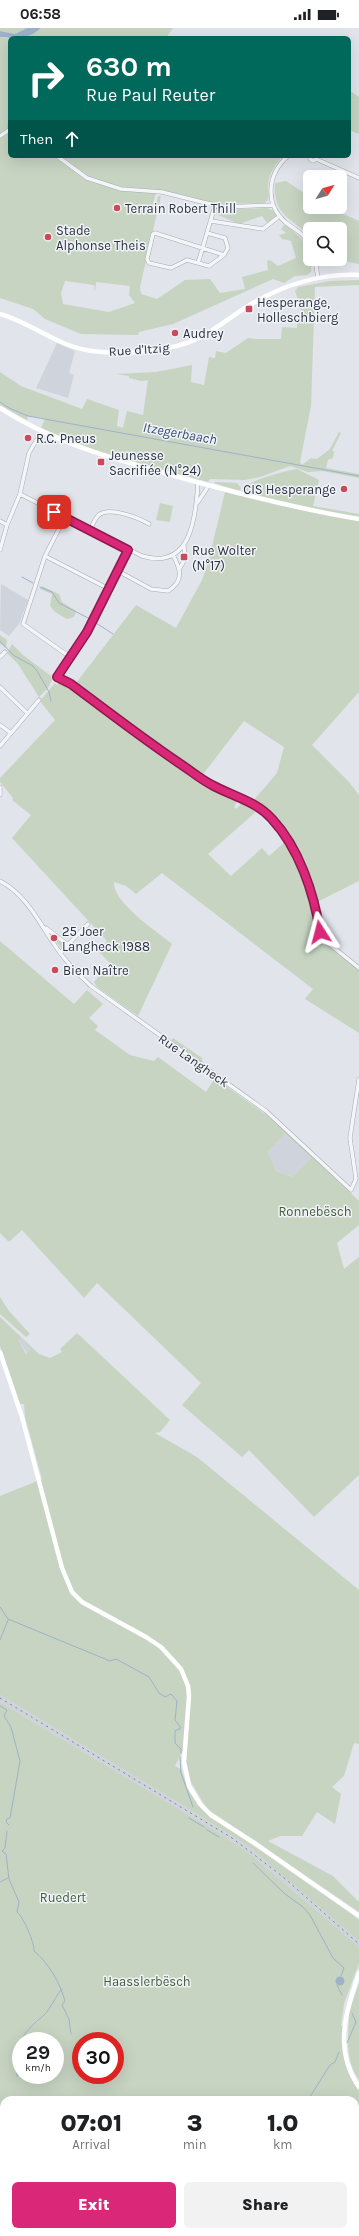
<!DOCTYPE html>
<html lang="en">
<head>
<meta charset="utf-8">
<style>
  body { margin:0; font-family:Karla,sans-serif; background:#f2f2f2; color:#202124; height:100vh; display:flex; flex-direction:column; font-size:15px; white-space:nowrap }
  * { box-sizing:border-box; margin:0 }
  p { font-size:13px; color:#757577 }
  .icon { flex:none; width:22px; height:22px; fill:none; stroke:currentColor; stroke-width:2; stroke-linecap:round; stroke-linejoin:round }
  .map { position:relative; flex:1; overflow:hidden }
  .panel { position:absolute; left:0px; top:2068px; width:359px; height:140px; display:flex; flex-direction:column; background:#fff; border-radius:12px 12px 0 0; box-shadow:0 4px 16px #0002 }
  .panel>* { flex:none }
  .top-card { position:absolute; left:8px; top:8px; width:343px; height:122px; border-radius:6px; box-shadow:0 4px 16px #0002; background:#00695c; color:#fff; overflow:hidden }
  .needle { width:26px; rotate:53deg }
  .buttons { position:absolute; left:303px; top:142px; display:grid; gap:8px }
  .buttons a { display:grid; place-items:center; width:44px; height:44px; border-radius:6px; background:#fff; box-shadow:0 4px 16px #0002; font-size:20px }
  .speed { position:absolute; left:12px; top:2004px; display:flex; gap:8px; font-size:20px; font-weight:700; text-align:center }
  .speed>* { display:grid; place-content:center; width:52px; height:52px; border-radius:50%; background:#fff; box-shadow:0 4px 16px #0002; line-height:1 }
  .speed small { font-size:10px; font-weight:400 }
  .speed .limit { border:6px solid #d22; background:#fff; color:#111 }
  .pin { position:absolute; display:grid; place-items:center; width:34px; height:34px; color:#fff; margin:-17px; border-radius:8px; box-shadow:0 2px 6px #0006 }
  .me { position:absolute; width:44px; margin:-22px; rotate:351deg; stroke-linejoin:round; filter:drop-shadow(0 0 3px #0008) }
  .turn { display:flex; align-items:center; gap:14px; height:84px; padding:0 12px; font-size:18px }
  .turn .icon { width:52px; height:52px; stroke-width:2.5 }
  .turn b { display:block; font-size:28px; line-height:34px }
  .then { display:flex; align-items:center; height:38px; padding:0 12px; background:#0003; gap:8px; font-size:15px }
  .eta { display:flex; justify-content:space-evenly; align-items:center; height:68px; text-align:center }
  .eta b { font-size:24px; font-weight:800; line-height:28px }
  .action { display:flex; gap:8px; margin-top:auto; padding:8px 12px }
  .action a { flex:1; height:46px; border-radius:6px; background:#db2777; color:#fff; font-size:16px; font-weight:800; line-height:46px; text-align:center }
  .action a+a { background:#f2f2f2; color:#202124 }
  .status { display:flex; justify-content:space-between; align-items:center; height:28px; padding:0 20px; background:#fff; direction:ltr }
  .status svg { height:11px; fill:currentColor }
  .map>svg:first-child { display:block }
  .built { fill:#cfd4dc }
  .green { fill:#c7d4c2; fill-rule:evenodd }
  .water { fill:#9db2c9 }
  .lines { fill:none; stroke-linecap:round; stroke-linejoin:round }
  .stream { stroke:#9db2c9; stroke-width:1 }
  .minor-casing { stroke:#a6abb4; stroke-width:4.5 }
  .minor { stroke:#f4f5f8; stroke-width:3.5 }
  .secondary { stroke:#fff; stroke-width:4.5 }
  .rail { stroke:#7b8493; stroke-width:1; stroke-dasharray:2 4; stroke-linecap:butt }
  .route-casing { stroke:#8e194d; stroke-width:10 }
  .route { stroke:#db2777; stroke-width:7 }
  .poi-dot { fill:#cd485a; stroke:#f1f3f7; stroke-width:1.5 }
  .labels { text-anchor:middle; stroke-width:3; stroke-linejoin:round; paint-order:stroke }
  .poi-label { font-size:13px; fill:#2a3241; stroke:#f1f3f7; text-anchor:start }
  .street-label { font-size:13px; fill:#2a3241; stroke:#f1f3f7 }
  .park-label { font-size:13px; fill:#3e5d37; stroke:#f1f3f7 }
  .water-label { font-size:14px; font-style:italic; fill:#345075; stroke:#f1f3f7 }
</style>
</head>
<body>
<div class="status"><b>06:58</b><svg viewBox="0 0 49 12"><path d="M0 12V9h3v3zM5 12V6h3v6zM10 12V3h3v9zM15 12V0h3v12zM26 1h20v11H26zM47 4h2v5h-2z"/></svg></div>
<div class="map">
<svg width="359" height="2208" viewBox="0 0 359 2208">
  <rect width="100%" height="100%" fill="#e1e4ea"/>
  <path class="built" d="M57,315L75,323L69,345L74,347L68,370L36,360Z
    M1,556L28,572L19,596L9,608L0,602Z
    M285,1106L311,1130L292,1149L276,1143L268,1124Z
    M22,1310L32,1322L27,1326L19,1313Z
    M0,1667L179,1775L248,1818L359,1913V1919L249,1825L214,1802L0,1674Z"/>
  <path class="green" d="M0,0H27L15,6L0,3Z
    M41,0H173L166,10H23Z
    M0,9L10,11V128H283C276,135 269,146 268,157C268,164 271,170 265,175L216,176L156,164L151,184L154,186L158,168H161L140,259L141,266L157,271L185,252L210,251L220,265L245,261L242,249L268,242L267,233L270,232L278,238L296,230L291,213L282,211L279,207L286,205L281,201L285,196C302,210 314,220 311,244L307,247L295,248L284,255L273,251L173,296L139,304L138,307L81,306L45,291L33,281L0,270ZM65,253L94,257L95,264L96,254L130,258L129,267L135,275L109,284L63,276L61,265Z
    M349,62L359,69V106L349,102Z
    M286,153L310,169V179H328L359,193V236L337,232L320,233L319,231H340V201H310V210C292,188 273,190 275,155Z
    M267,180L274,183L277,188L267,195L262,188L239,196L216,186L220,182Z
    M359,252V257L315,259L311,378L300,434L302,437L311,430L317,431L330,421L339,404L341,405L332,423H334L333,430L328,432L326,440L359,446V450L322,443L308,444L290,438L260,449L245,452L210,451L208,454L107,427L41,400L45,391L28,388L27,392L0,377V344L21,358L82,381L87,371L119,382L117,398L123,400L127,383L143,387L148,352L141,353L129,350V348L116,346L156,344L192,337L191,354L204,357L209,329L215,330L216,323L226,325L248,310L255,311H281L282,299L297,300V292L303,288L295,263L298,259L330,253Z
    M297,441L319,452L313,478L359,486V664L312,717L349,754L359,767V853L317,874C306,840 285,791 252,774L277,745L284,719L244,693L201,749L125,694L76,655L136,577L176,600L202,552L208,535L225,464L241,468C242,466 242,461 244,459C249,453 288,442 297,441Z
    M215,454L237,455L241,460L239,463L214,455Z
    M160,475L173,478L170,494L156,492Z
    M42,558L59,566L62,574L76,583L74,589L67,591L55,584L50,578L52,566L40,561Z
    M0,607L7,612L6,620L0,616Z
    M12,616L23,627L51,648L52,652L48,660L39,669L18,636L7,625Z
    M59,654L73,660C126,699 178,744 238,772L234,779L236,781L243,774L259,781L208,826L231,848L262,820L269,828L286,813L310,863L321,909L328,918L359,941V1005L305,971L313,961L162,845L136,866L126,858L114,854C112,874 156,903 172,916L138,988L97,959L94,954L110,935L98,923L107,913L12,810L31,787L12,772L13,770L0,754V750L55,692L40,673L55,655L57,657Z
    M53,906L65,916L62,921L51,907Z
    M0,913L74,976L87,962L103,976L89,990L98,998L95,1002L130,1027L154,1033L158,1029L206,1064L215,1050L275,1093L359,1173V1197L337,1215L344,1241L359,1229V1447L314,1489L249,1422L242,1429L182,1377L201,1355L97,1255L84,1270L22,1202L9,1214L0,1205ZM285,1106L311,1130L292,1149L276,1143L268,1124Z
    M173,1010L202,1030L203,1037L195,1029L171,1013Z
    M0,1269L9,1283L30,1306L26,1309L0,1286Z
    M0,1289L39,1326L50,1330L62,1324L60,1321L77,1305L170,1392L160,1404L155,1405L197,1429L359,1562V1716L354,1715L344,1748L332,1759L341,1766L335,1796L317,1784L302,1808H280L268,1813L333,1848L359,1874V1884L207,1781L191,1754L183,1722L175,1738L181,1741L190,1765L208,1786L353,1887L359,1892V1913L248,1818L179,1775L0,1667V1468L42,1451L25,1389L24,1376H20L0,1318ZM22,1310L31,1322L26,1326L19,1313Z
    M0,1674L214,1802L249,1825L359,1919V1935L344,1976L341,1998H344C343,2023 342,2040 359,2062V2208H0ZM21,2013H55V2047H21ZM81,2013H115V2047H81ZM4,2072H355V2204H4Z
    M359,1955V2052C345,2032 348,2011 349,1988L348,1987Z"/>
  <path class="water" d="M27,0H41C26,13 16,10 0,9V3L15,6Z
    M335.5 1953a4.5 4.5 0 1 1 9 0a4.5 4.5 0 1 1-9 0Z"/>
  <g class="lines">
    <path class="stream" d="M0,374L9,380L28,388L359,448
      M22,549L33,555
      M40,559L52,564L59,575L90,591
      M96,595L113,606
      M0,613L13,627L33,638L37,643L49,664L51,673
      M0,1579L8,1591L110,1633L116,1631L149,1649L159,1665L165,1669L171,1666L177,1673L175,1692L181,1700L175,1703V1715L181,1721V1725
      M0,1612L8,1592
      M0,1678L7,1682L4,1688L11,1699L20,1733L10,1790L7,1791L6,1794L9,1797
      M180,1729L181,1745L193,1779
      M189,1790L204,1799
      M207,1802L219,1809
      M7,1803L5,1820L2,1823L6,1826L9,1851L19,1874L17,1884C23,1888 35,1916 34,1923C48,1934 60,1955 65,1973L62,1977L69,1991L71,2006
      M253,1835L285,1866L303,1879L310,1887L333,1930L344,1940L341,1948
      M0,1854L8,1850
      M337,1957L342,1967
      M347,2015L356,1994L352,1985
      M17,2048C15,2016 21,2006 44,1987C51,1981 55,1968 62,1961
      M308,2072L330,2037L335,2034L339,2024
      M140,2208L142,2204"/>
    <g class="minor-casing">
      <path id="minor" d="M10,97V106
        M0,108L9,102
        M57,128L87,150L121,161L162,164L222,179L273,177
        M288,128C268,145 264,175 285,194C294,201 305,206 310,217
        M311,128L310,131L313,133L316,131V128
        M316,131L359,150
        M215,178C209,197 204,216 198,235L187,232L171,240L149,235L147,231L153,206L155,205L224,227
        M211,193L263,201L277,190
        M315,231L318,250
        M198,235L209,238L224,227L228,220L225,210L207,205
        M20,466L142,528C191,543 196,489 198,454
        M198,474L209,457
        M65,489L45,528L23,596L70,629
        M0,493L7,497
        M90,502C93,497 95,489 100,486C111,479 139,490 149,496
        M128,521L87,604L57,649L71,656L152,716L211,757L258,778L268,786L283,805L310,858L323,911L359,940
        M0,522L7,497L20,466L29,425L41,404
        M45,528L109,561
        M180,540L185,531L184,518
        M118,543L151,561L168,563C184,553 181,542 173,527
        M0,629L5,624
        M0,659L27,685
        M0,697L11,705
        M0,718L39,672
        M0,759V767
        M0,853C29,868 42,901 61,926C70,938 80,948 91,958L266,1083L351,1162L356,1151L350,1110L359,1051
        M46,900L68,917
        M60,925L88,896"/>
    </g>
    <use href="#minor" class="minor"/>
    <path class="secondary" d="M0,286C32,295 58,319 92,323C124,327 170,324 199,310C215,302 229,290 245,280C278,259 318,245 359,247
      M0,380C56,416 112,430 175,448C236,465 297,481 359,491
      M0,1324L22,1389L62,1540L72,1564L82,1574L146,1609L161,1619L181,1641L188,1658L189,1668L184,1734L189,1758L200,1776L211,1787L256,1816L359,1888
      M359,1945C346,1984 333,2021 359,2059"/>
    <path class="rail" d="M0,1670L232,1810L282,1848L359,1916"/>
  </g>
  <g class="lines">
    <g class="route-casing">
      <path id="route" d="M54,484L128,522L87,604L57,649L71,656C107,683 142,710 179,735C190,742 200,751 212,757C232,768 256,773 272,791C299,820 314,865 320,904"/>
    </g>
    <use href="#route" class="route"/>
  </g>
  <g class="poi-dot">
    <circle cx="117" cy="180" r="4"/>
    <circle cx="48" cy="209" r="4"/>
    <rect x="245" y="277" width="8" height="8" rx="2"/>
    <circle cx="175" cy="305" r="4"/>
    <circle cx="28" cy="410" r="4"/>
    <rect x="97" y="430" width="8" height="8" rx="2"/>
    <circle cx="344" cy="461" r="4"/>
    <rect x="180" y="525" width="8" height="8" rx="2"/>
    <circle cx="54" cy="910" r="4"/>
    <circle cx="55" cy="942" r="4"/>
  </g>
  <g class="labels">
    <g class="poi-label">
      <text x="125" y="185">Terrain Robert Thill</text>
      <text x="56" y="207">Stade<tspan x="56" dy="15">Alphonse Theis</tspan></text>
      <text x="257" y="279">Hesperange,<tspan x="257" dy="15">Holleschbierg</tspan></text>
      <text x="183" y="310">Audrey</text>
      <text x="36" y="415">R.C. Pneus</text>
      <text x="109" y="432">Jeunesse<tspan x="109" dy="15">Sacrifiée (N°24)</tspan></text>
      <text x="336" y="466" text-anchor="end">CIS Hesperange</text>
      <text x="192" y="527">Rue Wolter<tspan x="192" dy="15">(N°17)</tspan></text>
      <text x="62" y="908">25 Joer<tspan x="62" dy="15">Langheck 1988</tspan></text>
      <text x="63" y="947">Bien Naître</text>
    </g>
    <g class="street-label">
      <text transform="translate(139 321) rotate(-4)" y="5">Rue d'Itzig</text>
      <text transform="translate(194 1032) rotate(35)" y="5">Rue Langheck</text>
    </g>
    <g class="park-label">
      <text x="315" y="1188">Ronnebësch</text>
      <text x="63" y="1874">Ruedert</text>
      <text x="147" y="1958">Haasslerbësch</text>
    </g>
    <g class="water-label">
      <text transform="translate(180 405) rotate(10)" y="5">Itzegerbaach</text>
    </g>
  </g>
</svg>
<div class="buttons">
<a><svg class="needle" viewBox="-14 -14 28 28"><path d="M0-13l5 13h-10z" fill="#e53935"/><path d="M0 13l5-13h-10z" fill="#757577"/></svg></a>
<a><svg class="icon" aria-label="search" viewBox="0 0 24 24"><circle cx="10" cy="10" r="6"/><path d="M15 15l6 6"/></svg></a>
</div>
<div class="speed"><div>29<small>km/h</small></div><div class="limit">30</div></div>
<div class="pin" style="left:54px;top:484px;background:#d93025"><svg class="icon" aria-label="arrive" viewBox="0 0 24 24"><path d="M6 21V4h12l-3 4 3 4H6"/></svg></div>
<svg class="me" style="left:320px;top:904px" viewBox="-20 -20 40 40"><path d="M0-17L14 15 0 8-14 15z" fill="#db2777" stroke="#fff" stroke-width="4"/></svg>
<div class="top-card">
<div class="turn"><svg class="icon" aria-label="right" viewBox="0 0 24 24"><path d="M7 20v-9h11M14 6l5 5-5 5"/></svg><div><b>630 m</b>Rue Paul Reuter</div></div>
<div class="then">Then<svg class="icon" aria-label="ahead" viewBox="0 0 24 24"><path d="M12 20V5M6 11l6-6 6 6"/></svg></div>
</div>
<section class="panel">
<div class="eta">
<div><b>07:01</b><p>Arrival</p></div>
<div><b>3</b><p>min</p></div>
<div><b>1.0</b><p>km</p></div>
</div>
<div class="action"><a>Exit</a><a>Share</a></div>
</section>
</div>
</body>
</html>
